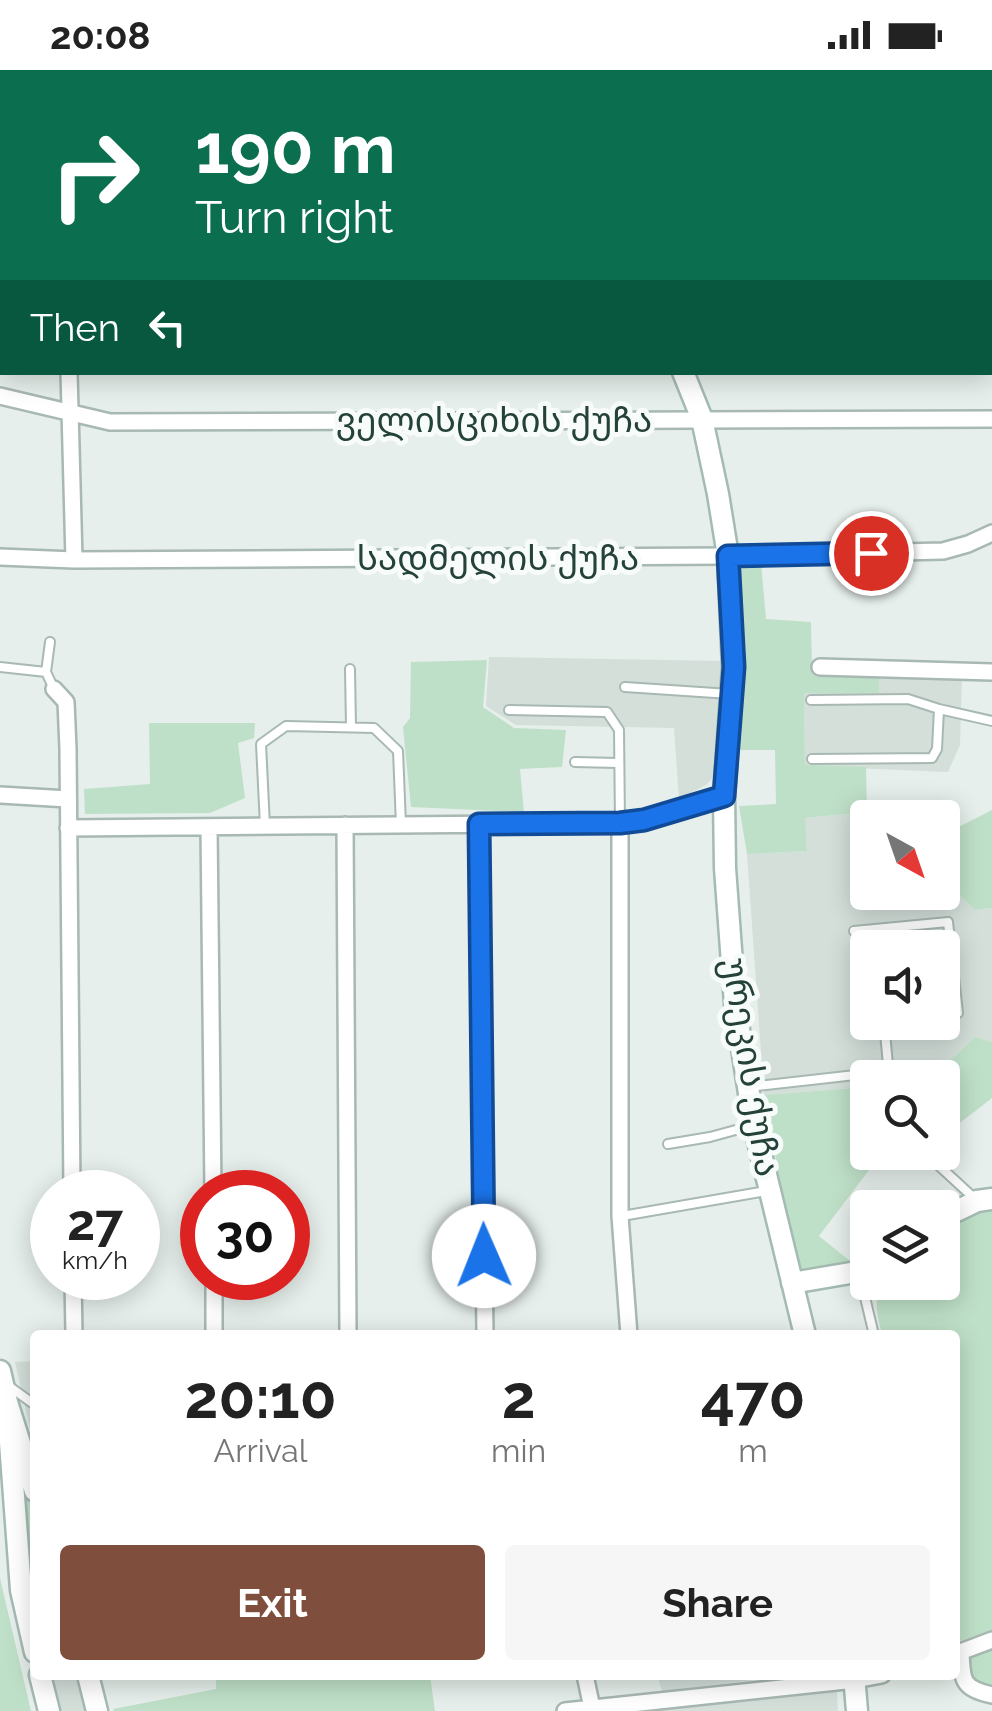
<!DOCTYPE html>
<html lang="en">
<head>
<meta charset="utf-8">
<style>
  body { margin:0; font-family:Raleway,"Noto Sans Georgian",sans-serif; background:#f6f6f6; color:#222; height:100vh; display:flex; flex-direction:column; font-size:38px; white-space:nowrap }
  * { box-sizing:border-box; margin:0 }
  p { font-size:32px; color:#767676 }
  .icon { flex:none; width:55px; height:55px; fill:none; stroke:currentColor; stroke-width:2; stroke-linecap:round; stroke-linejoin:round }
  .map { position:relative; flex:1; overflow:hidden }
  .panel { position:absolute; left:30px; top:1260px; width:930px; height:350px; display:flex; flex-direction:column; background:#fff; border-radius:10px; box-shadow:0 5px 25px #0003 }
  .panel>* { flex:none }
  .top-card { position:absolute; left:0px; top:0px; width:992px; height:305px; box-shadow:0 5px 25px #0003; background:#0b6e4f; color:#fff; overflow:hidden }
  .needle { width:65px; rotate:140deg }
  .fabs { position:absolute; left:850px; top:730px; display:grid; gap:20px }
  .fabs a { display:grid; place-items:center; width:110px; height:110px; border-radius:10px; background:#fff; box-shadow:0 5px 25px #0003; font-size:50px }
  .speed { position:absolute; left:30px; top:1100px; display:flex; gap:20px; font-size:50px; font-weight:700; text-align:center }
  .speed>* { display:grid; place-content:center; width:130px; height:130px; border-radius:50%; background:#fff; box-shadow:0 5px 25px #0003; line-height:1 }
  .speed small { font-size:25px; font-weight:400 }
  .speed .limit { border:15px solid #d22; background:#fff; color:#111 }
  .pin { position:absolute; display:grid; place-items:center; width:85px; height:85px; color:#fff; margin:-42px; border:5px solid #fff; border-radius:50%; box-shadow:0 2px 10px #0007 }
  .me { position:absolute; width:110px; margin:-55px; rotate:359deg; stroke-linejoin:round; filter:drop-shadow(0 0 8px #0008) }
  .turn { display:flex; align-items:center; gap:35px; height:210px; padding:0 30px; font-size:45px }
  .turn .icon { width:130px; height:130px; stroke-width:2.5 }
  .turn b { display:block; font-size:70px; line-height:85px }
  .then { display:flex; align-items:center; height:95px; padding:0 30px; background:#0003; gap:20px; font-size:38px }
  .eta { display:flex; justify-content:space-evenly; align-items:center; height:170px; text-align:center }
  .eta b { font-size:60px; font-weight:700; line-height:70px }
  .button { display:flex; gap:20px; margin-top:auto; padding:20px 30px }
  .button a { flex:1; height:115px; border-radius:10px; background:#804e3d; color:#fff; font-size:40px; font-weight:700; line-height:115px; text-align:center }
  .button a+a { background:#f6f6f6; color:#222 }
  .status { display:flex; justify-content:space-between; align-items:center; height:70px; padding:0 50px; background:#fff; direction:ltr }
  .status svg { height:28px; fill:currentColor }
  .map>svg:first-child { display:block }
  .built { fill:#d4dfda; fill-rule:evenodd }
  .green { fill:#bfe0c8 }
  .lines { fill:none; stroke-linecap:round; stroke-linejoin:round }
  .lane-casing { stroke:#a8b8b2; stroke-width:12 }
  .street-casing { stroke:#a8b8b2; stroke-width:20 }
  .secondary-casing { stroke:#a4bbb3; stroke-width:25 }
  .lane { stroke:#fff; stroke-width:8 }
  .street { stroke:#fff; stroke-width:15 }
  .secondary { stroke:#fff; stroke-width:20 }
  .route-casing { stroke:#114b97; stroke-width:25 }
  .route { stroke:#1a73e8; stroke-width:18 }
  .labels { text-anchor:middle; stroke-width:10; stroke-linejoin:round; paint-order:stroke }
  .street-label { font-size:35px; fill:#24423a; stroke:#f7fbf9 }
</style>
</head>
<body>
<div class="status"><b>20:08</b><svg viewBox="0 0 49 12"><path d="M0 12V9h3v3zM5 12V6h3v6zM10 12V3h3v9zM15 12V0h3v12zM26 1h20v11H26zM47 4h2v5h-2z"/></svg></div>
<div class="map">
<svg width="992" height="1641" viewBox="0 0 992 1641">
  <rect width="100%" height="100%" fill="#e6efeb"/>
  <path class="built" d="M489,587L723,591L714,706L706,715L679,729L674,658L516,655L486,636Z
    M879,603L962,606L960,675L948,702L805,696L804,622L879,623Z
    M867,742L873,747L868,748V822H942L943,810L975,840L992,838V972L975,967L940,1000L922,1007L868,1008L867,1017L764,1025L747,784L807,781L804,748ZM868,878H942V952H868Z
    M35,1291V1380L15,1292Z
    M50,1605H77L87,1641H60Z
    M657,1605H794L662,1621Z
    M837,1621L838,1641H642Z"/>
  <path class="green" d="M761,493L766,549L811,552L812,600L879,603V623H804L805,695L866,697L867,742L805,748L807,781L747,784L739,736L776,734L775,680H739L743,593L739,494Z
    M487,590L483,637L514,658L566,660L562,697L520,699L524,742L411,737L403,657L410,648L411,592Z
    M149,653H255L254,668L238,673L245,728L210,743L85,744L84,719L150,714Z
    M992,740V838L975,840L943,810V765Z
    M975,967L992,972V1028L943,1066L942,1008L922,1007L940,1000Z
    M867,1017L868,1082L882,1083L819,1166L855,1195L798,1209L764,1025Z
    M987,1139L992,1140V1560L955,1573V1265H882C878,1247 871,1228 885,1213L942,1212L943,1164L962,1148Z
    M15,1372L35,1449V1530L29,1523Z
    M0,1508L31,1641H0Z
    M992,1578V1617L974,1614L966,1598L971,1586Z
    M232,1605H430L435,1641H114L113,1639L216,1619V1608Z"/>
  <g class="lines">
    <g class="lane-casing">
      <path id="lane" d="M990,10L992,9
        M0,597L46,602L54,619
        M350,599L351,657
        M46,602L50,572
        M625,617L730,624
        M811,630L908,629L939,639L992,651
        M509,640L607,642L619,660L620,753
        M812,689L932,688L937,679L939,639
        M575,692L618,693
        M265,756L261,674L286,656L374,658L398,681L401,755
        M854,861L948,852L958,943L942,945
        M748,1017L882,1002L888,995L884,952
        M668,1074L710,1067L754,1055
        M924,1082L974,1128
        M622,1146L766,1121
        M859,1202L874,1265
        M6,1314L35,1335"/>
    </g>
    <g class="street-casing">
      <path id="street" d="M63,2V0
        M0,98H2
        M990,130L992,131
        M990,208H992
        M69,302L74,490
        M0,326L110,352L992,349
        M0,487L74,490L728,486L943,481L968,474L992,463
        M820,597L992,602
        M54,619L66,632L68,679L72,1122
        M0,725L68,729
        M620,753V1146L629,1265
        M345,755L348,1265
        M479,755L485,1265
        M209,757L213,1122
        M68,758L620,753L644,750L724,726
        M73,1208L74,1265
        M214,1208V1265
        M961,1582C962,1611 962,1618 992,1625
        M955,1584L992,1570
        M585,1605L592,1638
        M565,1641L855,1610L882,1605"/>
    </g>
    <g class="secondary-casing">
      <path id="secondary" d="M562,0L564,2
        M767,2L795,0
        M683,302L702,349L718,424L728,486L733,597L724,726L725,798L735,934L754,1055L805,1265
        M942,1148L977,1131L992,1129
        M792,1213L868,1200
        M0,1301L7,1332L35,1421
        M7,1332L21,1520L35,1582
        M40,1605L49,1641
        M88,1605L97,1641
        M854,1605L857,1641"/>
    </g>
    <use href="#lane" class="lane"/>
    <use href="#street" class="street"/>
    <use href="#secondary" class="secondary"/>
  </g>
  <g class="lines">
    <g class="route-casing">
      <path id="route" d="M484,1186L479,754L620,753L644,750L724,726L734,597L728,486L871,483"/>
    </g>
    <use href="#route" class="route"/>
  </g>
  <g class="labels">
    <g class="street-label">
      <text x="494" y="362">ველისციხის ქუჩა</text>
      <text x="498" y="500">სადმელის ქუჩა</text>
      <text transform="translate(751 997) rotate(81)" y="12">ურეკის ქუჩა</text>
    </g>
  </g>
</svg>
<div class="fabs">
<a><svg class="needle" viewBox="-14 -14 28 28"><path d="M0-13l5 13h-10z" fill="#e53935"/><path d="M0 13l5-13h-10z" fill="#767676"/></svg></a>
<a><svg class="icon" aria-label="sound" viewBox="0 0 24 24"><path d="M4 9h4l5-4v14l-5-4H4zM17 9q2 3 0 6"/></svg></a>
<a><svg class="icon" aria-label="search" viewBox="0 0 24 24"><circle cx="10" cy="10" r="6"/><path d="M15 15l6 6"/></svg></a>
<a><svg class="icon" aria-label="layers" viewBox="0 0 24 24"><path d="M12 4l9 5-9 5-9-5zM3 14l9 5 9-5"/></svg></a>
</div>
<div class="speed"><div>27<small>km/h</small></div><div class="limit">30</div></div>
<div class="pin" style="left:871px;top:483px;background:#d93025"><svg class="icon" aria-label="arrive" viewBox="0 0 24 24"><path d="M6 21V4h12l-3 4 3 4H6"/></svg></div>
<svg class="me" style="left:484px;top:1186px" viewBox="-20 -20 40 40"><circle r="19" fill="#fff"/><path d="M0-13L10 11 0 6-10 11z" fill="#1a73e8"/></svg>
<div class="top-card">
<div class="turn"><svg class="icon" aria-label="right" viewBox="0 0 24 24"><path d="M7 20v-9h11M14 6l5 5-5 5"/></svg><div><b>190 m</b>Turn right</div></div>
<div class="then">Then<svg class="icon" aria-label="left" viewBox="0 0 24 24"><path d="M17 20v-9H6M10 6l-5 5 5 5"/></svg></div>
</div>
<section class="panel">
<div class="eta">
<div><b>20:10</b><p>Arrival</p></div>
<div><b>2</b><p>min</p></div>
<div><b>470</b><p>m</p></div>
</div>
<div class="button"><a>Exit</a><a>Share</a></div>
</section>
</div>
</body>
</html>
